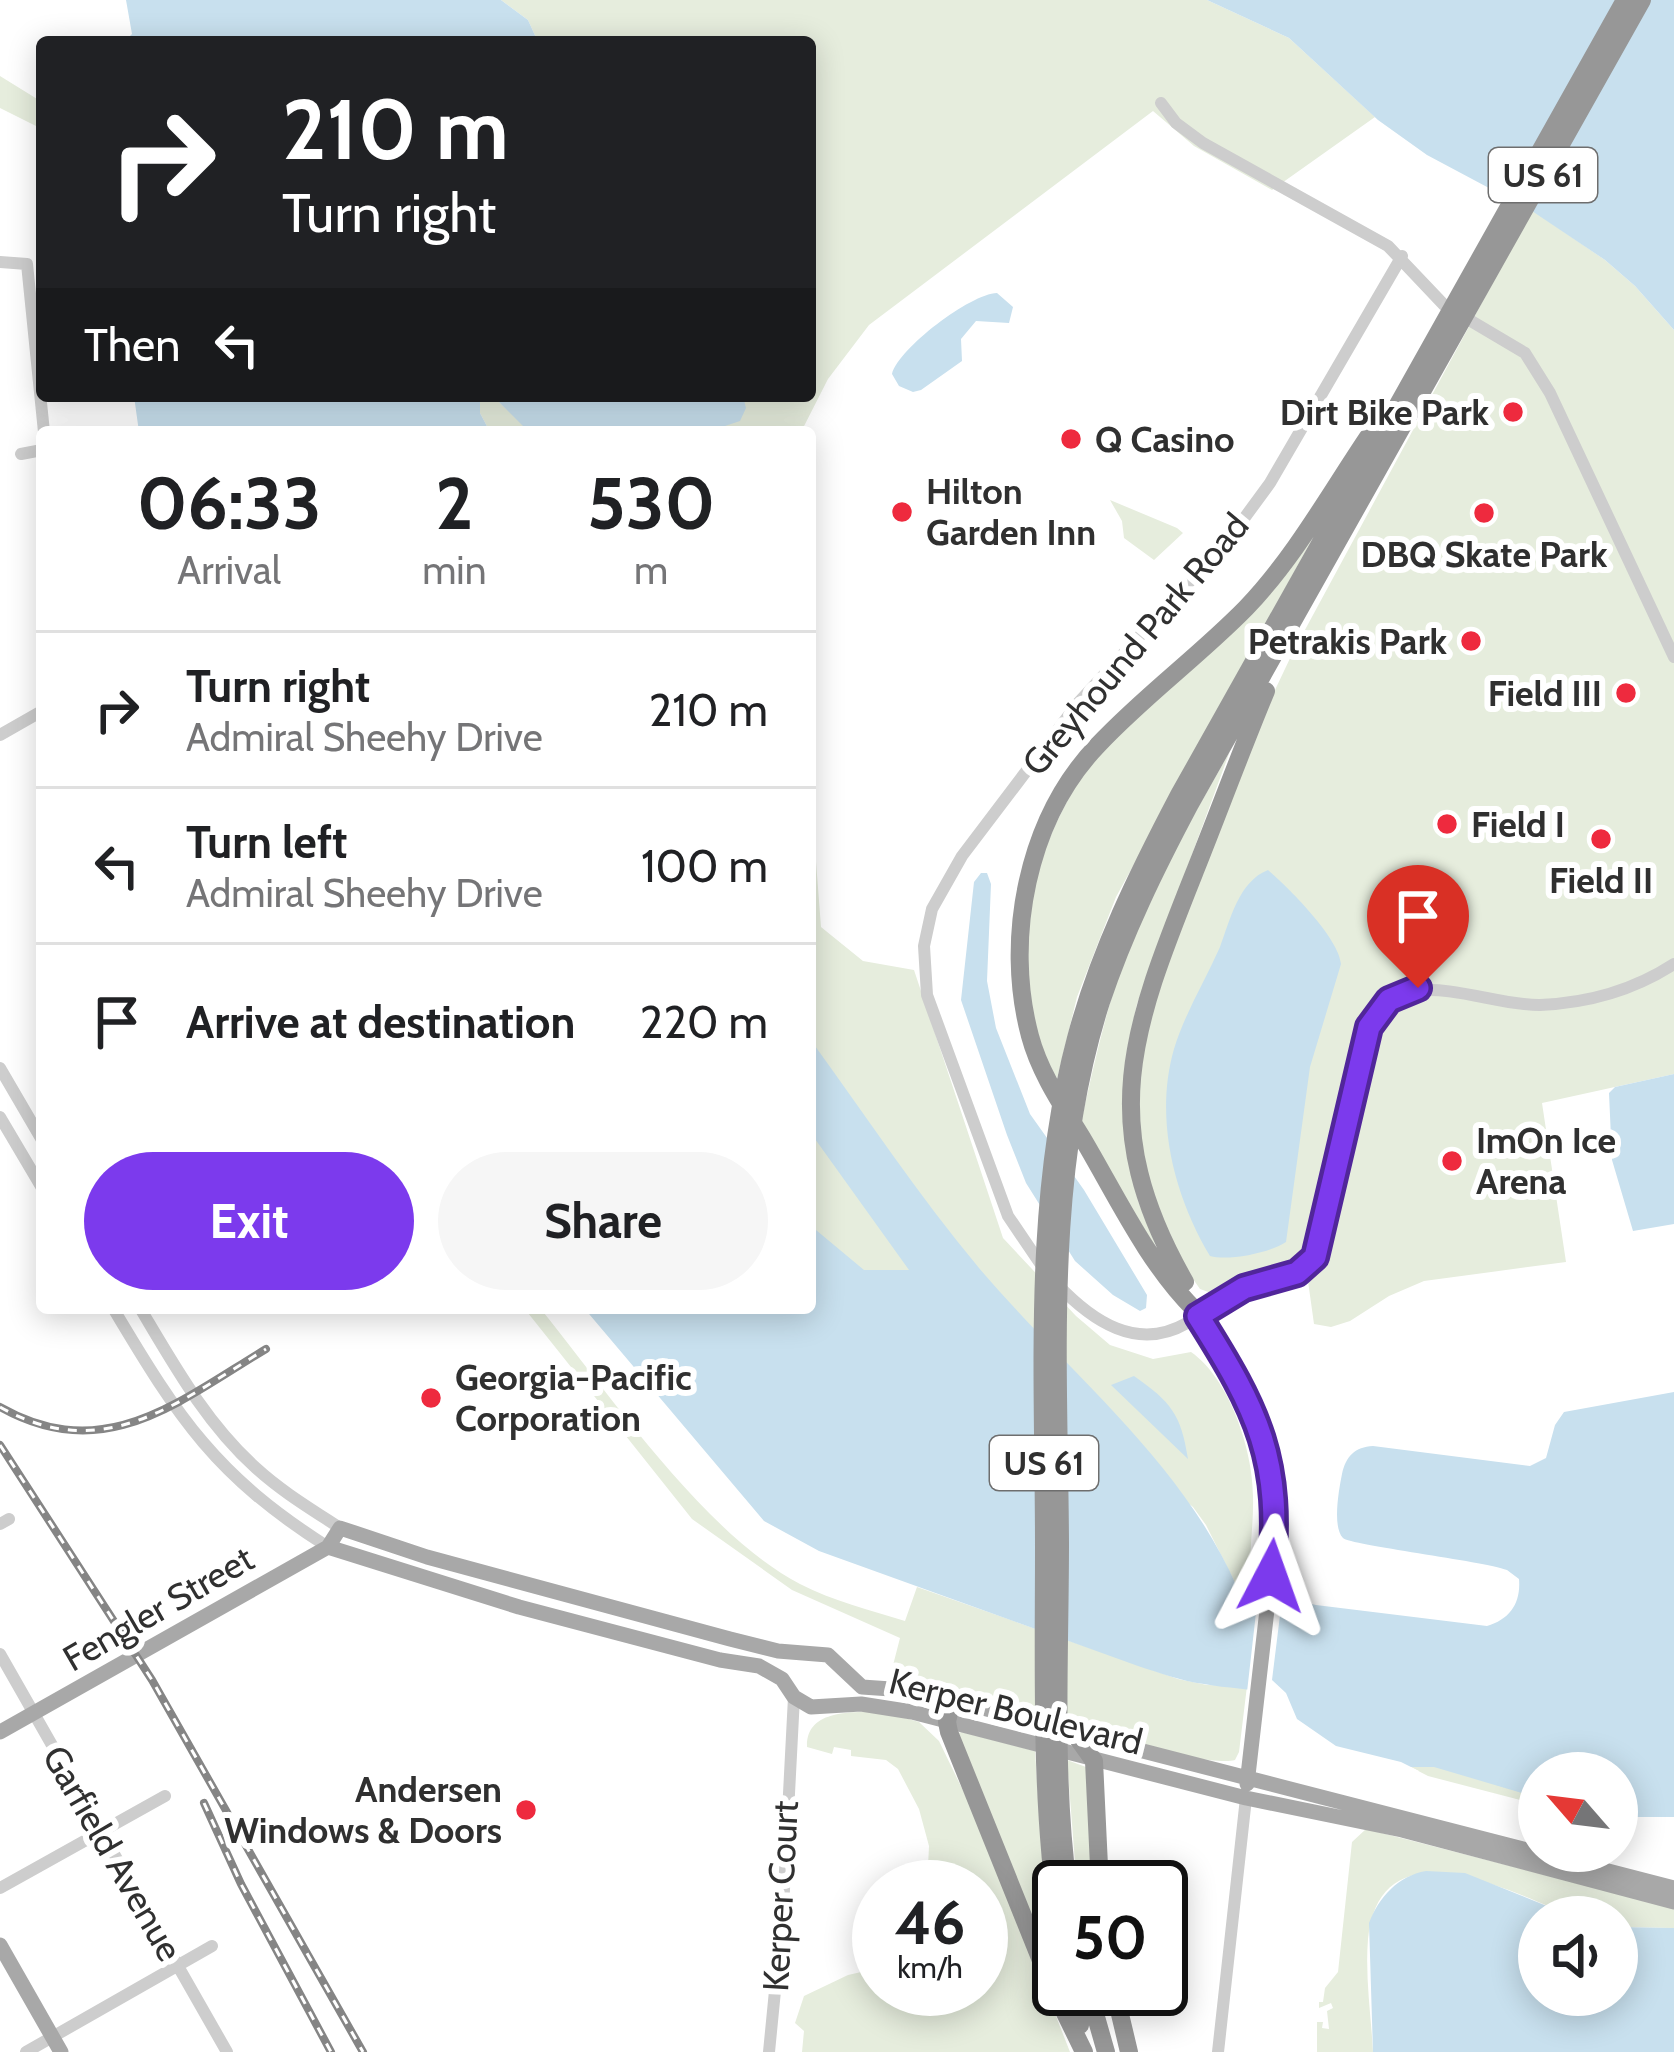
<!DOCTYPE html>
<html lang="en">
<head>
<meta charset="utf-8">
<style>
  body { margin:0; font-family:Cabin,sans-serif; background:#f6f6f6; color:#202124; height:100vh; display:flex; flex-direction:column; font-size:45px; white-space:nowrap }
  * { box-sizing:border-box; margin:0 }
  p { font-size:39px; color:#757577 }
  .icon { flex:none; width:66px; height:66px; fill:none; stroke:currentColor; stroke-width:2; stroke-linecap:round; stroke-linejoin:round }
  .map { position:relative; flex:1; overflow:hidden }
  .sheet { position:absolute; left:36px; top:426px; width:780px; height:888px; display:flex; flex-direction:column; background:#fff; border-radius:12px; box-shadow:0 6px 30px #0003 }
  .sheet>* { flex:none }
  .top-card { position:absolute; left:36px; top:36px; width:780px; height:366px; border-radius:12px; box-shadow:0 6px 30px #0003; background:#202124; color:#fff; overflow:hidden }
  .needle { width:78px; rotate:298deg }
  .controls { position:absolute; left:1518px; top:1752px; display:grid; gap:24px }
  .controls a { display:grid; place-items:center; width:120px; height:120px; border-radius:50%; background:#fff; box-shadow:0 6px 30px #0003; font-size:60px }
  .speed { position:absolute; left:852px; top:1860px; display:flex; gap:24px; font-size:60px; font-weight:700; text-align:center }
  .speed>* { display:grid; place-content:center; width:156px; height:156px; border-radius:50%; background:#fff; box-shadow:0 6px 30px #0003; line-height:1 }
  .speed small { font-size:30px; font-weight:400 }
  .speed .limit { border:6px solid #111; border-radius:18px; background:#fff; color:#111 }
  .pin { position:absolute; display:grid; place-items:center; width:102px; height:102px; color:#fff; margin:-123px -51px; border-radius:50% 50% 50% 0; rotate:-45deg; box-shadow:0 0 12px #0007 }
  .pin .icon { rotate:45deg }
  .me { position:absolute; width:132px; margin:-66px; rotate:4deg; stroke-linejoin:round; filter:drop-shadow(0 0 9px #0008) }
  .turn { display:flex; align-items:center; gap:42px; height:252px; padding:0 48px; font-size:54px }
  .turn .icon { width:156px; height:156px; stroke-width:2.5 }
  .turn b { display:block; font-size:84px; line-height:102px }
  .then { display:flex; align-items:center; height:114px; padding:0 48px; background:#0003; gap:24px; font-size:45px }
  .eta { display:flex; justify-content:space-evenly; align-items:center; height:204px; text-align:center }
  .eta b { font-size:72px; font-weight:700; line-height:84px }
  .button { display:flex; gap:24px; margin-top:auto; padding:24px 48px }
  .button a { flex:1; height:138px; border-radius:72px; background:#7c3aed; color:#fff; font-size:48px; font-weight:700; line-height:138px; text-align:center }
  .button a+a { background:#f6f6f6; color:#202124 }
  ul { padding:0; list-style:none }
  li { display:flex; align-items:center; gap:36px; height:156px; padding:0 48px; border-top:3px solid #e0e0e0 }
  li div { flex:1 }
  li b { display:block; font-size:45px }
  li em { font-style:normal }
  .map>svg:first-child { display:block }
  .green { fill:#e6eddd }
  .water { fill:#c8e0ee }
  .pier { fill:#fff }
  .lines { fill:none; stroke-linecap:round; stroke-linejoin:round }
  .minor { stroke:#cdcdcd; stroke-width:12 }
  .major { stroke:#a8a8a8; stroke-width:15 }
  .highway { stroke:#979797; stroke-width:18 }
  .rail-casing { stroke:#858585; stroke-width:8 }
  .rail { stroke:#fff; stroke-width:3; stroke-dasharray:9; stroke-linecap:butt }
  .route-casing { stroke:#51269a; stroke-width:30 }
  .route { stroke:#7c3aed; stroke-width:21 }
  .poi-dot { fill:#ee2a3e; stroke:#fff; stroke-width:4.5 }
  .labels { text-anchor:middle; stroke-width:12; stroke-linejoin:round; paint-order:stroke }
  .shield { fill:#fff; stroke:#6e6e6e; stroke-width:3 }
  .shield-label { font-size:33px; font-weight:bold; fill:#303030 }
  .poi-label { font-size:36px; font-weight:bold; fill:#303030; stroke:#fff; text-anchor:start }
  .street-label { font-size:36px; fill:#303030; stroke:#fff }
</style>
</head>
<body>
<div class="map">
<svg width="1674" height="2052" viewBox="0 0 1674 2052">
  <rect width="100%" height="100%" fill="#fff"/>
  <path class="green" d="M501,0H1207L1289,38L1375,117L1272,190L1194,146L1153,111L869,325L828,379L801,432H672L687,396H810V42H538L528,20Z
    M0,76L42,102V129L0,108Z
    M1532,210L1605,260L1635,286L1674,330V1074L1542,1103L1566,1262L1424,1281L1389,1296L1350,1321L1331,1327L1314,1324L1307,1274L1319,1259L1300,1262V1258L1214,1294L1200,1289L1177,1256L1150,1197L1137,1122L1143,1030L1255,732L1293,652Z
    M479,397L497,400L531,432H490L480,413Z
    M1110,500L1177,528L1183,533L1154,560L1124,538L1122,521Z
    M1315,534L1116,897L1077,997L1056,1083C1004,965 1023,859 1096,755Z
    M1230,751L1137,1004L1127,1049L1125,1140L1138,1201L1157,1249L1080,1127C1093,1069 1105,1012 1125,957C1151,885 1193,818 1230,751Z
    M810,783L821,927L863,961L914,970L1003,1238L1076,1316L1110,1345L1153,1359L1191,1352C1229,1378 1253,1450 1253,1496C1254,1528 1247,1560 1252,1591L1237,1587L1206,1525L1193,1507L952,1310L810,1270Z
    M524,1308H540C608,1392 705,1535 800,1584C833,1601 870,1610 905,1621L917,1587L1178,1679L1207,1685L1247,1686L1239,1752L1235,1760C1198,1771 944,1691 890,1677L900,1638L792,1590L692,1519Z
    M881,1711L919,1722L939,1741L986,1838L1070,2052H802L804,2031L795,2023L804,1996L848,1975L879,1968V1989H981V1887H927L929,1846L919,1809L898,1769L886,1760L851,1756V1750L834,1747L832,1754L807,1747C806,1708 854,1713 881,1711Z
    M962,1732L1035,1751L1045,1902L1059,1987L958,1733Z
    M1067,1760L1086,1767L1094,1887H1077Z
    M1429,1761L1539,1794V1805L1428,1776L1401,1762Z
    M1366,1829L1674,1908V1928L1617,1927V1917H1599L1598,1911L1590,1909L1574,1917C1512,1892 1380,1821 1368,1939C1365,1976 1371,2015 1373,2052H1317V2022H1323L1322,2028L1329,2029L1327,2011L1333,2008L1331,2003L1319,2008V2002H1323L1325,1988L1338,1972L1352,1842Z"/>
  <path class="water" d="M126,0H501L528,20L538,42H124L132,34Z
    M1207,0H1674V330L1635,286L1605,260L1532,211L1427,155L1378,120L1289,38Z
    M997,293L1013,307L1009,323L976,321L961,339L962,361L921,390L913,392L899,386L892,374C899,348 970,294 997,293Z
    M134,396H743L746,408L740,421L707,432H529L497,400L480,398V413L490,432H139Z
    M1268,870C1289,888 1339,938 1341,964L1310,1067L1286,1242C1269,1253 1229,1261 1210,1256C1174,1196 1154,1118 1174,1049C1185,1013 1205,981 1220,947C1230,920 1239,881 1268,870Z
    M981,873H987L991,884L987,981L996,1028L1030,1114L1084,1190L1147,1295L1146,1308L1140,1311L1113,1295L1075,1261L1026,1183L1007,1135L961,1000L974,882Z
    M810,1039C866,1116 918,1195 979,1268C1068,1373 1181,1459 1237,1587L1316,1605L1487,1626C1510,1619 1521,1603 1519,1579L1507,1570C1483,1561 1350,1545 1343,1538C1332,1527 1339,1489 1342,1474C1346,1456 1355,1447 1373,1446L1530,1466L1546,1458L1555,1425L1564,1412L1674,1392V1817H1637L1618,1846L1617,1773H1539V1798L1434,1767H1404L1346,1755L1299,1732L1280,1696C1254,1688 1231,1689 1204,1684C1181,1681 1160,1673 1138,1666L819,1551L764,1521L584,1308H810V1225L864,1270H909L810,1132Z
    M1674,1074V1224L1633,1231L1612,1160L1609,1093L1615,1087Z
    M1134,1376C1171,1402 1181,1414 1188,1459L1111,1385Z
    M1426,1871L1465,1873L1574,1917L1590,1908L1598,1911L1599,1917H1539V1995H1617V1927L1674,1928V2052H1373L1369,1923C1379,1897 1398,1876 1426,1871Z"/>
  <path class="pier" d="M1259,1586L1283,1591L1272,1680L1286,1693L1297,1719L1336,1746L1401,1762L1419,1771L1403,1773L1322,1753L1288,1730L1273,1696L1247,1692Z"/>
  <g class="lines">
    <path class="minor" d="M1161,103L1176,123L1203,143L1388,246L1444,305L1525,353L1550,393L1674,657
      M0,262L27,264L44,432
      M21,454L42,450
      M0,735L42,711
      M0,1068L42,1140
      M0,1117L42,1188
      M1044,1269L1008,1216L927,995L924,946L932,909L962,856L1078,703L1229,539L1270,483L1402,256
      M1057,1284C1092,1321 1137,1352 1187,1323C1209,1311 1227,1295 1251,1285C1279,1273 1305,1277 1320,1246L1366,1036C1391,955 1482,1006 1540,1005C1589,1003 1634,990 1674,964
      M113,1308C179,1419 216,1476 328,1547
      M140,1308C174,1365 206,1423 256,1468C281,1491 311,1509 340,1528
      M0,1524L9,1519
      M0,1654L227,2052
      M0,1888L165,1796
      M26,2052L212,1946
      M769,2052L783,1909L794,1697
      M1218,2052L1246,1798"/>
    <path class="major" d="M1194,1309L1243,1388L1271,1475L1275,1540L1247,1784
      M328,1547L519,1607L720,1660L759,1666L782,1679L794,1697L811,1707L861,1704L912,1712L1246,1798L1402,1830L1674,1902
      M0,1732L328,1547L340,1528L427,1557L730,1639L778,1651L828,1655L862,1687L920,1691L1050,1726
      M1073,1733L1674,1888
      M0,1945L61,2052"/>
    <path class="highway" d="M1185,1282C1094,1123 1132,1029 1195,871C1219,811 1241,751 1266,691
      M1194,1309C1148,1263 1117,1197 1084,1141C1064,1108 1040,1074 1030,1036C1004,939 1027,819 1098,745C1144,696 1199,656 1246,608C1294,558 1329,495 1368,437
      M952,1698L947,1722L949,1732L1048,1978L1084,2052
      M1074,1733L1094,1761L1100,1887
      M1068,1887C1053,1773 1060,1657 1060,1543C1059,1362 1045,1177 1101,1002C1124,933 1156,868 1190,804L1642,0
      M1059,1928C1040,1801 1044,1674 1044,1546C1044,1377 1032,1203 1076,1038C1099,952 1138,873 1179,795L1625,0
      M1070,1989L1080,2025
      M1088,1989L1106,2052
      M1114,1989L1129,2052"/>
    <g class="rail-casing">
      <path id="rail" d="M0,1407C104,1466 178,1402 266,1349
        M0,1445L152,1680L363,2052
        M204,1803L241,1884L331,2052"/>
    </g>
    <use href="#rail" class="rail"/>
  </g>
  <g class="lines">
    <g class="route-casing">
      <path id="route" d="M1271,1576C1283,1460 1258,1411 1198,1316L1244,1288L1297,1273L1315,1257L1369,1027L1389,1000L1418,988"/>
    </g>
    <use href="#route" class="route"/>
  </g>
  <g class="poi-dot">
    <circle cx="1513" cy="412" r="12"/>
    <circle cx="1071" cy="439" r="12"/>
    <circle cx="902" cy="512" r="12"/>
    <circle cx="1484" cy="513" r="12"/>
    <circle cx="1471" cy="641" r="12"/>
    <circle cx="1626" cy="693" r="12"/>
    <circle cx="1447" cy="824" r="12"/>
    <circle cx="1601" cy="839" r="12"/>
    <circle cx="1452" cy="1161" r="12"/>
    <circle cx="431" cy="1398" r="12"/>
    <circle cx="526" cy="1810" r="12"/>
  </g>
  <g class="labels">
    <g class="shield">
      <rect x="1489" y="148" width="108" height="54" rx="9"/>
      <rect x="990" y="1436" width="108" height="54" rx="9"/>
    </g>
    <g class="shield-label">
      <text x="1543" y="187">US 61</text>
      <text x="1044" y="1475">US 61</text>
    </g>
    <g class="poi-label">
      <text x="1489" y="425" text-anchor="end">Dirt Bike Park</text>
      <text x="1095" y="452">Q Casino</text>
      <text x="926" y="504">Hilton<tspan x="926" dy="41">Garden Inn</tspan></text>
      <text x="1484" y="567" text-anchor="middle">DBQ Skate Park</text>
      <text x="1447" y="654" text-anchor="end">Petrakis Park</text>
      <text x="1602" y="706" text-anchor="end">Field III</text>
      <text x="1471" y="837">Field I</text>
      <text x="1601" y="893" text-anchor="middle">Field II</text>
      <text x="1476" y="1153">ImOn Ice<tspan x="1476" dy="41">Arena</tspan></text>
      <text x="455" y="1390">Georgia-Pacific<tspan x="455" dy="41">Corporation</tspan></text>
      <text x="502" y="1802" text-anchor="end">Andersen<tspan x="502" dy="41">Windows &amp; Doors</tspan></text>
    </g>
    <g class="street-label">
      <text transform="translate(1135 644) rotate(-50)" y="13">Greyhound Park Road</text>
      <text transform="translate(158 1608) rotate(-30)" y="13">Fengler Street</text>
      <text transform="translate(1016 1711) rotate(14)" y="13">Kerper Boulevard</text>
      <text transform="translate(113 1853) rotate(60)" y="13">Garfield Avenue</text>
      <text transform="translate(780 1896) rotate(-87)" y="13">Kerper Court</text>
    </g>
  </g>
</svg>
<div class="controls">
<a><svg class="needle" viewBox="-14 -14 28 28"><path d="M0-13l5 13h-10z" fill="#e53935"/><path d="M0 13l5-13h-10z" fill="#757577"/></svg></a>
<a><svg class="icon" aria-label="sound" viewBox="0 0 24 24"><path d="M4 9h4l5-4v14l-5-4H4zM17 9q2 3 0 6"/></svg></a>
</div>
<div class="speed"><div>46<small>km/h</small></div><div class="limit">50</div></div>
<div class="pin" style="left:1418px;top:988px;background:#d93025"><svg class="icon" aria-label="arrive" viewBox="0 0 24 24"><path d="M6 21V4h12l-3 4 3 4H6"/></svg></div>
<svg class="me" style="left:1271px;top:1576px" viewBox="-20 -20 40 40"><path d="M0-17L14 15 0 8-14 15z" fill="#7c3aed" stroke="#fff" stroke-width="4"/></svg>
<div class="top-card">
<div class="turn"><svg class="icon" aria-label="right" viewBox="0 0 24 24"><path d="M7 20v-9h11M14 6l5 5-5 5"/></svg><div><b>210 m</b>Turn right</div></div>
<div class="then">Then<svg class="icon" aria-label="left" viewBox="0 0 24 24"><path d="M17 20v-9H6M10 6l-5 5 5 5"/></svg></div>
</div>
<section class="sheet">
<div class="eta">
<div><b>06:33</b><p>Arrival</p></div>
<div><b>2</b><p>min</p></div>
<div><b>530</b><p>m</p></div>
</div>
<ul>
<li><svg class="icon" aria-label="right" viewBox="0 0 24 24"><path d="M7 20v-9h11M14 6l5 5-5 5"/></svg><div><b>Turn right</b><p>Admiral Sheehy Drive</p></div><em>210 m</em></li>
<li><svg class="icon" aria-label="left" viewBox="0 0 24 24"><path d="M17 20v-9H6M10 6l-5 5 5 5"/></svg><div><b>Turn left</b><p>Admiral Sheehy Drive</p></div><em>100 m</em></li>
<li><svg class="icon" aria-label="arrive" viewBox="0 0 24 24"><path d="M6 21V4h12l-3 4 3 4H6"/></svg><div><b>Arrive at destination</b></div><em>220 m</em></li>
</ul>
<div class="button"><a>Exit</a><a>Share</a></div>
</section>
</div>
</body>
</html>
